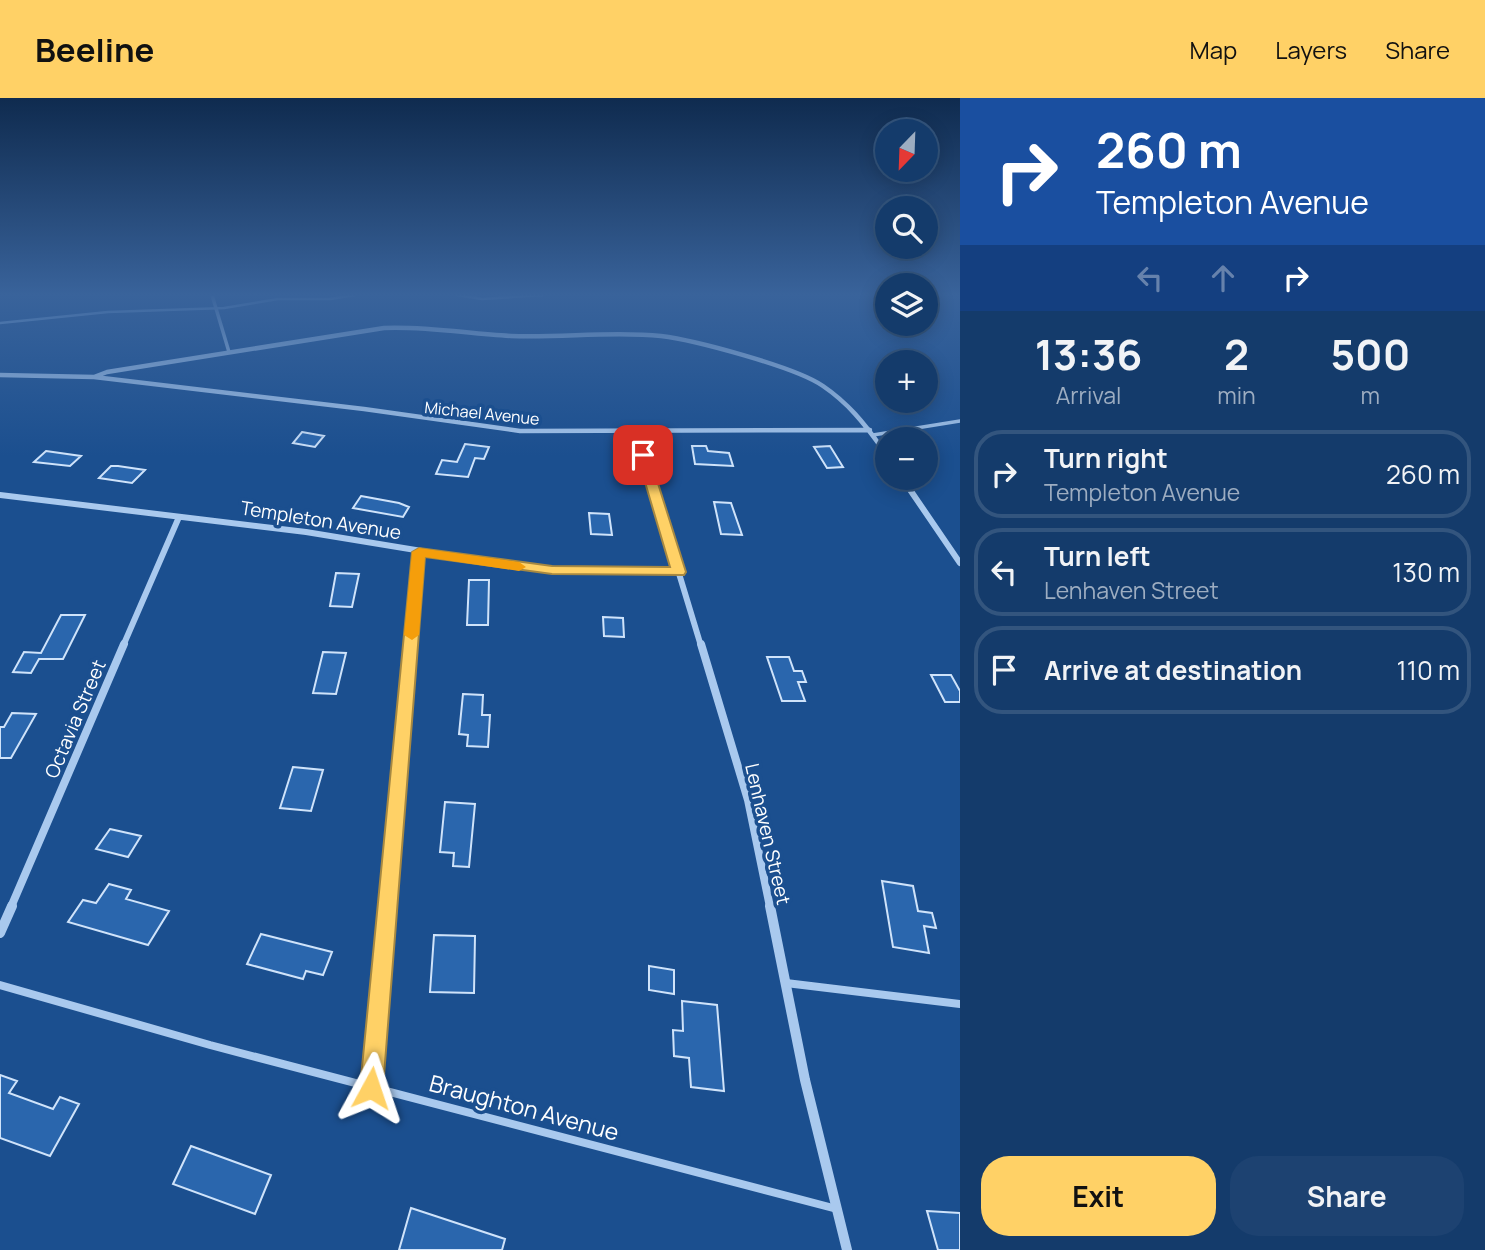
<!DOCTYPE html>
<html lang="en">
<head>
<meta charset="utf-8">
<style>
  body { margin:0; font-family:Manrope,sans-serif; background:#1d4271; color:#f1f3f6; height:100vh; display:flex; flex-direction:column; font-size:26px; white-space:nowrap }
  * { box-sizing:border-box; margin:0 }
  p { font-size:23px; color:#9dadc1 }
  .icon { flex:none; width:38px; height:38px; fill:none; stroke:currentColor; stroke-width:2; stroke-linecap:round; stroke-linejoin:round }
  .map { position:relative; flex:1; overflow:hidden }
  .sheet { display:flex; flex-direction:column; background:#143b6b; width:525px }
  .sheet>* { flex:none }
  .banner { background:#1a4fa0; color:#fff; overflow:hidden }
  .needle { width:46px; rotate:203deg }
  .buttons { position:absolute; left:875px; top:21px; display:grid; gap:14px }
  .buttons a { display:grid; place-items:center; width:63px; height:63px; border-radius:50%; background:#143b6b; box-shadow:0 4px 18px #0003,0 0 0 2px #33557e; font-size:35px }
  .pin { position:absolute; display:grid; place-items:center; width:60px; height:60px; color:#fff; margin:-30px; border-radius:14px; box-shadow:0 4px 10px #0006 }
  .me { position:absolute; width:77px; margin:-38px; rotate:5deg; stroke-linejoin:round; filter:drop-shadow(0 0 5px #0008) }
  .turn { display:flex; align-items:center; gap:24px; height:147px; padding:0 21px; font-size:32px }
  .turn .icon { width:91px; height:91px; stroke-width:2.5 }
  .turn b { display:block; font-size:49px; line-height:60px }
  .lanes { display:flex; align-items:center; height:66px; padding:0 21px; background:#0003; justify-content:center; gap:35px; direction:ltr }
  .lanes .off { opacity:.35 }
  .eta { display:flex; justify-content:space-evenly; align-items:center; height:119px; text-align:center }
  .eta b { font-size:42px; font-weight:700; line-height:49px }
  .button { display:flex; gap:14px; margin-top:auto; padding:14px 21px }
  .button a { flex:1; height:80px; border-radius:28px; background:#ffd166; color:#111; font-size:28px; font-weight:700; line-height:80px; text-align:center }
  .button a+a { background:#1d4271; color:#f1f3f6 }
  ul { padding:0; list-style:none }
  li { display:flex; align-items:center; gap:21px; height:88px; margin:0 14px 10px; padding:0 7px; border:4px solid #33557e; border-radius:28px }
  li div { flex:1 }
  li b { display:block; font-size:26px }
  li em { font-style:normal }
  header { display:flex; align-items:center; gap:42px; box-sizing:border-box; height:98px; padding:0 35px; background:#ffd166; color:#111 }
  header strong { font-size:33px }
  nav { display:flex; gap:38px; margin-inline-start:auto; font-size:24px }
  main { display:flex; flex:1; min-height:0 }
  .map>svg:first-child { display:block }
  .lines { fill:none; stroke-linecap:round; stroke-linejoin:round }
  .stream { stroke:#9cc4f0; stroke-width:2.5 }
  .building { fill:#2a66ad; stroke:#cfe3fa; stroke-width:2 }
  .lane-far1 { stroke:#a9c9ee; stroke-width:3.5 }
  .lane { stroke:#a9c9ee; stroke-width:8 }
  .street-far3 { stroke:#a9c9ee; stroke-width:4.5 }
  .street-far2 { stroke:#a9c9ee; stroke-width:6 }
  .street-far1 { stroke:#a9c9ee; stroke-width:8 }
  .street { stroke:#a9c9ee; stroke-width:10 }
  .route { fill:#ffd166; stroke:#a68842; stroke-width:2 }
  .slow { fill:#f59e0b }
  .labels { text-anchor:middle; stroke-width:7; stroke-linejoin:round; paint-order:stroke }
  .far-street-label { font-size:16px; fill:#fff; stroke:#1b4f8f }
  .street-label { font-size:19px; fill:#fff; stroke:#1b4f8f }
  .near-street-label { font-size:23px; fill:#fff; stroke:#1b4f8f }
</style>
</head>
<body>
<header>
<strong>Beeline</strong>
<nav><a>Map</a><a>Layers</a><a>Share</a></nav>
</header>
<main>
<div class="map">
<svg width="960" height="1152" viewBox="0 0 960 1152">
  <rect width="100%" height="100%" fill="#1b4f8f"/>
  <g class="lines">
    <path class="stream" d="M457,197L482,201L543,197
      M0,225L108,214L224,210L278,201H330L355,197"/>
  </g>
  <path class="building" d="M302,334L324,338L315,349L293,345Z
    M465,346L489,349L484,361L475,360L468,379L436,376L442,362L457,364Z
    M692,348H706L708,353L729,355L733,368L695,366Z
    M830,348L843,369L827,370L814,349Z
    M46,353L81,358L70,368L34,364Z
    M111,368H118L145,372L132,385L99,380Z
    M361,398L399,405L409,409L403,419L353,410Z
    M714,404L731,405L742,437L721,436Z
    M589,415L609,416L612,437L591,436Z
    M336,475L359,476L352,509L330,508Z
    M469,482H489L488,527H467Z
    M61,517H85L63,561H39L31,575L13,574L24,554L41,555Z
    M603,519L623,520L624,539L604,538Z
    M323,554L346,555L336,596L313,595Z
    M767,559H789L794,573H802L806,584H798L805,603H782Z
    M931,577H951L960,593V604H945Z
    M463,596L483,597L482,617H490L488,649L467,648L468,637L459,636Z
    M12,615L36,616L11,660H0V629H4Z
    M293,669L323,672L311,713L280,710Z
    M445,704L475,706L469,769L453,768L454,755L440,754Z
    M110,731L141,738L128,759L96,751Z
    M882,783L913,788L918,813L932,815L936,830L924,828L929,855L893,849Z
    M109,786L131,792L126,801L169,813L148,847L68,824L83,802L96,805Z
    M261,836L332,854L323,877L306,873L303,881L247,866Z
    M434,837L475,838L474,895L430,894Z
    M649,868L674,872V896L649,892Z
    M682,903L717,907L724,993L691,989L689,960L674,958L673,932L683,933Z
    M0,977L17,983L9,995L53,1011L60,999L79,1006L50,1058L0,1040Z
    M191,1048L271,1077L255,1116L173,1086Z
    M411,1110L505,1141L502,1152H399Z
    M927,1113L960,1115V1152H938Z"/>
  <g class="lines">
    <path class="lane-far1" d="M212,197L229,254
      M873,337L960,323"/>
    <path class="lane" d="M786,885L960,906
      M0,887L210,947L837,1111"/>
    <path class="street-far3" d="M0,277L94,279L107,274L384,230C427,228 469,236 511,238C561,240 612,233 661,238C694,242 796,269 823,288C848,305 864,325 881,349
      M94,279L364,311L520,333L870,332
      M636,334L641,349"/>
    <path class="street-far2" d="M640,347L701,548
      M880,347L887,358
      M902,380L960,465
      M0,397L306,434L507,467L578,473L679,474
      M123,548L179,419
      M411,548L419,454"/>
    <path class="street-far1" d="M701,546L748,702L770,809
      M11,809L124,546
      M387,809L411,546"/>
    <path class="street" d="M770,808L805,982L847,1152
      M0,835L12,808
      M371,990L387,808"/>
  </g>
  <linearGradient id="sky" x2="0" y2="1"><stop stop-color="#0f2b4f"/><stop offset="0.55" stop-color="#39639b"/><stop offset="1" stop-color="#39639b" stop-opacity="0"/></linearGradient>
  <rect width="960" height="358" fill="url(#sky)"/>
  <path class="route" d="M643,354L649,357L686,474L684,477L552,476L425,459L383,990L380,999L371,1002L363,999L360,990L412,454L419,450L552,468L670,469L637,357Z"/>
  <path class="slow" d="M419,450L519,464L526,469L519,473L425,459L419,537L412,542L404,537L412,454Z"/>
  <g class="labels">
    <g class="far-street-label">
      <text transform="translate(482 315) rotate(6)" y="6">Michael Avenue</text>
    </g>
    <g class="street-label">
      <text transform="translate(321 422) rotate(9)" y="7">Templeton Avenue</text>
      <text transform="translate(75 621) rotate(-67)" y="7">Octavia Street</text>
      <text transform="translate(768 736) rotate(77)" y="7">Lenhaven Street</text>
    </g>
    <g class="near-street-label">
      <text transform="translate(524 1010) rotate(15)" y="8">Braughton Avenue</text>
    </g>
  </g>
</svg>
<div class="buttons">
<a><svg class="needle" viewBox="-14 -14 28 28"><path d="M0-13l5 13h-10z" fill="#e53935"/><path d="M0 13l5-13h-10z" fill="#9dadc1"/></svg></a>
<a><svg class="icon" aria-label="search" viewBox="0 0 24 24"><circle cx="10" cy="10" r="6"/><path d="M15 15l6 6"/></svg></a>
<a><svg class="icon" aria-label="layers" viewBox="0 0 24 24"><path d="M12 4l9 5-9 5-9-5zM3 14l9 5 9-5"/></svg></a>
<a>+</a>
<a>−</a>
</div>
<div class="pin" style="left:643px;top:357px;background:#d93025"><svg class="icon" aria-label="arrive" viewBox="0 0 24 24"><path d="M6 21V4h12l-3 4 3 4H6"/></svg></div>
<svg class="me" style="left:371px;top:990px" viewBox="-20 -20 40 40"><path d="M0-17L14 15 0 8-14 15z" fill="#ffd166" stroke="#fff" stroke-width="4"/></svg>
</div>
<section class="sheet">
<div class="banner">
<div class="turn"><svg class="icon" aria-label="right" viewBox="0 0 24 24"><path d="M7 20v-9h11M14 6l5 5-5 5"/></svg><div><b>260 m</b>Templeton Avenue</div></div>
<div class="lanes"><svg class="icon off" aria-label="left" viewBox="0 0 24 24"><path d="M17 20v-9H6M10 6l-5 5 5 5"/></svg><svg class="icon off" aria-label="ahead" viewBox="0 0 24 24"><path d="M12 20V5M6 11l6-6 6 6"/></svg><svg class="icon" aria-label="right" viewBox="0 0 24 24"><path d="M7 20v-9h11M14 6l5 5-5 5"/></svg></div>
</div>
<div class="eta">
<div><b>13:36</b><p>Arrival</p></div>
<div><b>2</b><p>min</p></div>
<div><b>500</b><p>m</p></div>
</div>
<ul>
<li><svg class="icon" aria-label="right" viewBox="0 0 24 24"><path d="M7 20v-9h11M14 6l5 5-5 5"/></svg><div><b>Turn right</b><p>Templeton Avenue</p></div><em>260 m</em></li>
<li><svg class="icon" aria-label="left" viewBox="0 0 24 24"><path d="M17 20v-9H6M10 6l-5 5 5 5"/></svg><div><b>Turn left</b><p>Lenhaven Street</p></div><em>130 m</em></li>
<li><svg class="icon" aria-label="arrive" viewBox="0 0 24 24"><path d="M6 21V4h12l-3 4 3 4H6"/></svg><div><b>Arrive at destination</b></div><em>110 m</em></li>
</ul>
<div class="button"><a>Exit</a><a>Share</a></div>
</section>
</main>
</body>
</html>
